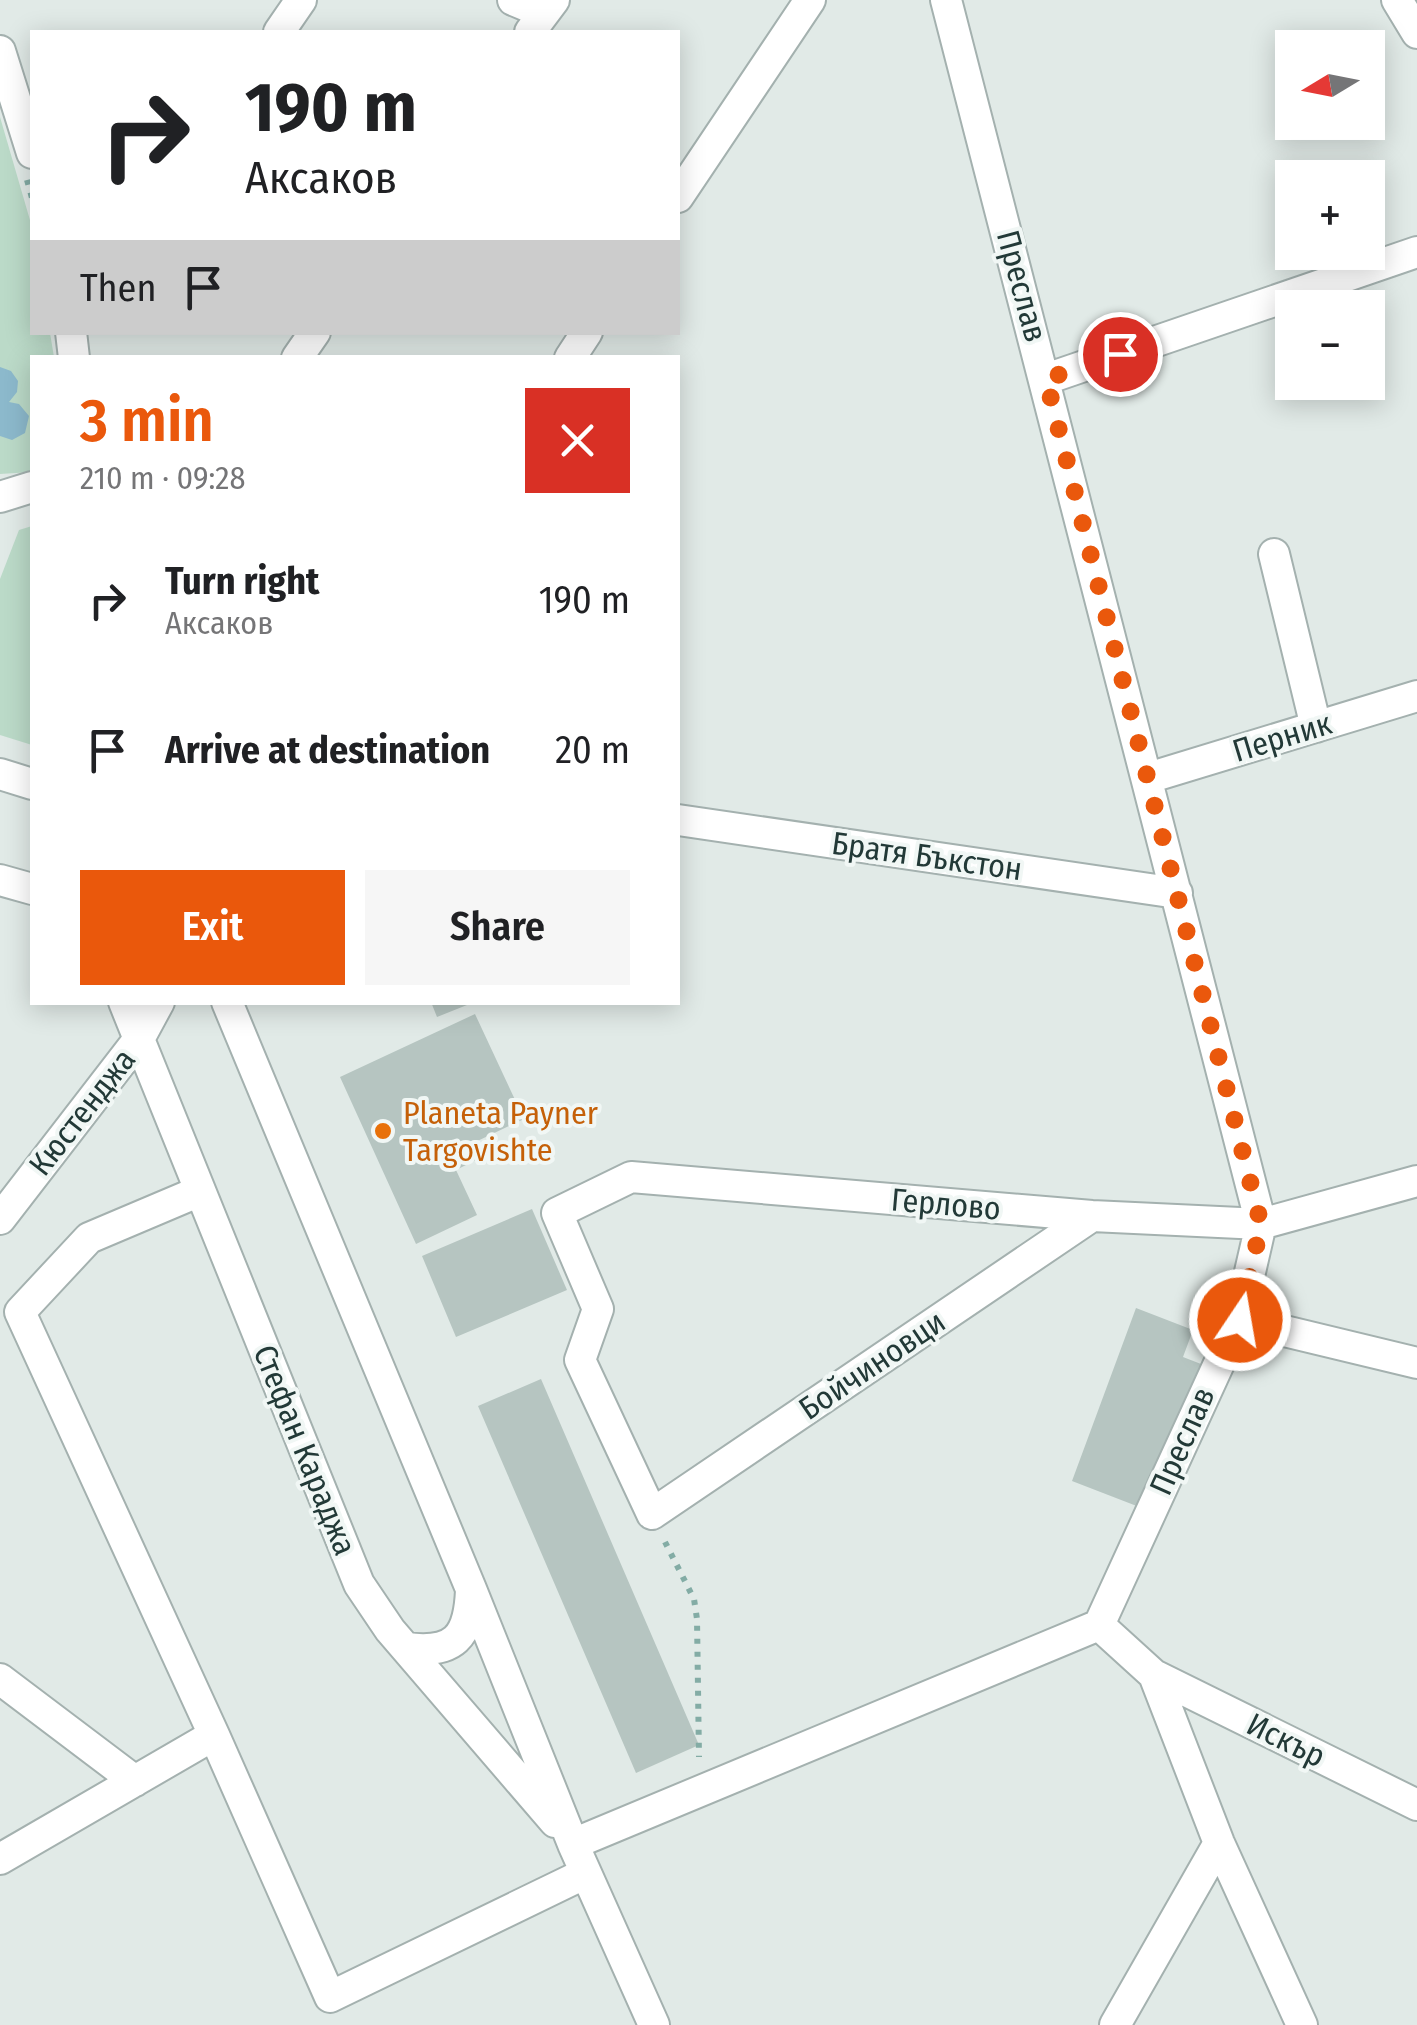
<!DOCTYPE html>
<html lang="en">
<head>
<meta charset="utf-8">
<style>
  body { margin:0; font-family:"Fira Sans Condensed",sans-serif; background:#f6f6f6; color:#202124; height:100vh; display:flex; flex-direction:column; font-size:38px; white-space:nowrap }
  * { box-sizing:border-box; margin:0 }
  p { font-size:32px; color:#757577 }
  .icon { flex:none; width:55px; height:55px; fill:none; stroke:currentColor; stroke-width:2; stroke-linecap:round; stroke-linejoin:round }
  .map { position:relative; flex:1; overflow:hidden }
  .sheet { position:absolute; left:30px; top:355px; width:650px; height:650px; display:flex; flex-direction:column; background:#fff; border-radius:0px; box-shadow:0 5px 25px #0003 }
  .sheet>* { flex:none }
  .top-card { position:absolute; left:30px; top:30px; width:650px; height:305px; border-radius:0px; box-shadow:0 5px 25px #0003; background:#fff; color:#202124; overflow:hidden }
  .needle { width:65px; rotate:260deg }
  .tools { position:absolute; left:1275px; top:30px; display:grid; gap:20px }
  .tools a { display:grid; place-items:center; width:110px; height:110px; border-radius:0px; background:#fff; box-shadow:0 5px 25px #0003; font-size:50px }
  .pin { position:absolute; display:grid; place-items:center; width:85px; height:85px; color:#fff; margin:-42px; border:5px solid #fff; border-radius:50%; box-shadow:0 2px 10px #0007 }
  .me { position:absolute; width:110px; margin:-55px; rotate:12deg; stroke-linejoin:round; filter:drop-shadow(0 0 8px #0008) }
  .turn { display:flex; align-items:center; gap:35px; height:210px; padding:0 50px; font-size:45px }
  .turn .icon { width:130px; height:130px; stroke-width:2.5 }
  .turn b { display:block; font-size:70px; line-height:85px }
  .then { display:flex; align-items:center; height:95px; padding:0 50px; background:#0003; gap:20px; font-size:38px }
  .round { display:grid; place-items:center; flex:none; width:105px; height:105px; border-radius:0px; background:#f6f6f6 }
  .summary { display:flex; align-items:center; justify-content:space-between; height:170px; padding:0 50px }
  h1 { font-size:60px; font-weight:600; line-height:75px; color:#ea580c }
  .primary-button { display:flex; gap:20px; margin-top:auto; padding:20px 50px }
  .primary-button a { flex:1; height:115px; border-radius:0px; background:#ea580c; color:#fff; font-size:40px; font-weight:600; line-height:115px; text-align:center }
  .primary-button a+a { background:#f6f6f6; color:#202124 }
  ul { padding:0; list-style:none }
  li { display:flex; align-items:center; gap:30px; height:150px; padding:0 50px }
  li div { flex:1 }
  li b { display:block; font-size:38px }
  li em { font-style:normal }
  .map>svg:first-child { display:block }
  .green { fill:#bbdac8 }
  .water { fill:#8cb9cc }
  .building { fill:#b6c5c1 }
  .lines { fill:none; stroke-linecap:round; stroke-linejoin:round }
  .minor-casing { stroke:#a4b1af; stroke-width:34 }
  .path { stroke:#83aca5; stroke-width:6; stroke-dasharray:5 8; stroke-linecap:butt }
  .minor { stroke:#fff; stroke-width:30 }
  .route { stroke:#ea580c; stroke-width:18; stroke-dasharray:0 32.4 }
  .food-dot { fill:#e8710a; stroke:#f1f7f5; stroke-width:4 }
  .labels { text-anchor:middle; stroke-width:8; stroke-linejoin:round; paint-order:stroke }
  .street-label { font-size:32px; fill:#223937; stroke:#f1f7f5 }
  .food-label { font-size:32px; fill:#c56008; stroke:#f1f7f5; text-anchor:start }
</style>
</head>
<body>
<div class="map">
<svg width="1417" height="2025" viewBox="0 0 1417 2025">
  <rect width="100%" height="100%" fill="#e1eae7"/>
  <path class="green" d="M0,117L32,227V332L50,333L54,357L32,358V472L0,474Z
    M32,526V745L0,735V579L19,530Z"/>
  <path class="water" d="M0,367L11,371L18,381L17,392L9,402L19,404L29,416L25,433L12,440L0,436Z"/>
  <path class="building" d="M431,1002H472V1003L437,1017Z
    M475,1014L524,1119L469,1145L476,1160L456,1170L477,1215L416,1244L340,1077Z
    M532,1209L567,1290L456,1337L422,1256Z
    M1136,1308L1193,1330L1183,1357L1201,1364L1147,1510L1072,1481Z
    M541,1379L699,1745L636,1773L478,1406Z"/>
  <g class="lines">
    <g class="minor-casing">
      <path id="minor" d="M513,0L544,13
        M946,0L1261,1224L1239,1320L1099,1625L1154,1675L1219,1843L1302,2025
        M1397,0L1417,33
        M279,32L301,0
        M530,32L554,0
        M0,51L32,153
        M678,197L810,0
        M71,332L74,358
        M297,358L315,332
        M570,358L587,332
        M1046,379L1417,252
        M0,497L32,487
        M1274,554L1316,727
        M0,774L32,784
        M1148,778L1417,696
        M678,820L1177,893
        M0,880L32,889
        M124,1002L359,1584L390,1630L555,1822
        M227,1002L471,1589L573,1844L654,2025
        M200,1191L89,1238L20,1312L214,1735L330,1997L586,1873
        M1092,1216L652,1514L580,1360L598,1309L557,1213L631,1177L1092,1216L1261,1224L1417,1181
        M0,1219L139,1039L159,1002
        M1239,1320L1417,1363
        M406,1648C454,1654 469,1638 471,1590
        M1154,1675L1417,1805
        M0,1679L135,1781
        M573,1844L1099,1625
        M0,1859L214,1735
        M1115,2025L1219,1843"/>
    </g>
    <path class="path" d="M27,180L32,198
      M665,1542L694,1599L697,1619L699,1757"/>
    <use href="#minor" class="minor"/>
  </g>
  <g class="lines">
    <path class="route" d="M1120,354L1046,379L1261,1224L1240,1320"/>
  </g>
  <circle class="food-dot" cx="383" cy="1131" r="10"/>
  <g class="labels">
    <g class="street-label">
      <text transform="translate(1022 286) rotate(75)" y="11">Преслав</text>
      <text transform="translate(1282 737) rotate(-17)" y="11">Перник</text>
      <text transform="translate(927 856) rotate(8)" y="11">Братя Бъкстон</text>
      <text transform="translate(82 1112) rotate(-52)" y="11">Кюстенджа</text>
      <text transform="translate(946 1204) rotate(5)" y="11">Герлово</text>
      <text transform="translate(872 1365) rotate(-34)" y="11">Бойчиновци</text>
      <text transform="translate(1182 1441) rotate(-66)" y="11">Преслав</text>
      <text transform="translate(305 1450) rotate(68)" y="11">Стефан Караджа</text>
      <text transform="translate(1286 1740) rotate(26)" y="11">Искър</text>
    </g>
    <g class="food-label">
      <text x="403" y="1124">Planeta Payner<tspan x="403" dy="37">Targovishte</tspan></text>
    </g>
  </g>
</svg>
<div class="tools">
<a><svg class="needle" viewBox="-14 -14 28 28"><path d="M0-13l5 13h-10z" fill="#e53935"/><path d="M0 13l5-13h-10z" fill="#757577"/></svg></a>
<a>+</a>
<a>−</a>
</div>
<div class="pin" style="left:1120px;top:354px;background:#d93025"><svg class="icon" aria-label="arrive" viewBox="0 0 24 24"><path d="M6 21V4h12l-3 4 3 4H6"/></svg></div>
<svg class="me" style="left:1240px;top:1320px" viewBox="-20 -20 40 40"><circle r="17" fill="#ea580c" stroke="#fff" stroke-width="3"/><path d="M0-11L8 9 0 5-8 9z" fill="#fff"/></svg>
<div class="top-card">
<div class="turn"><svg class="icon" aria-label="right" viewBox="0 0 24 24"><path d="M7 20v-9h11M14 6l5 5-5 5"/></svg><div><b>190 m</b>Аксаков</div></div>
<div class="then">Then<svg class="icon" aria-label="arrive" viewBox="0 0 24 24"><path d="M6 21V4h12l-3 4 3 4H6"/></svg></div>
</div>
<section class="sheet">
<div class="summary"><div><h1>3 min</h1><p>210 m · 09:28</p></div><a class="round" style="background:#d93025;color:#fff"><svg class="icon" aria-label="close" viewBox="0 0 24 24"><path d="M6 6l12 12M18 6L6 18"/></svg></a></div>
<ul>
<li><svg class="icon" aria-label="right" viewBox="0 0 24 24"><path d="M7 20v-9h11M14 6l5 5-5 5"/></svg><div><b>Turn right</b><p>Аксаков</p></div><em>190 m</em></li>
<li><svg class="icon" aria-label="arrive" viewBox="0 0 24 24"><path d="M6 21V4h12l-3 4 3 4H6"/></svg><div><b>Arrive at destination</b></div><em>20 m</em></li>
</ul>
<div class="primary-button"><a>Exit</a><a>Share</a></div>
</section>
</div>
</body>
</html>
